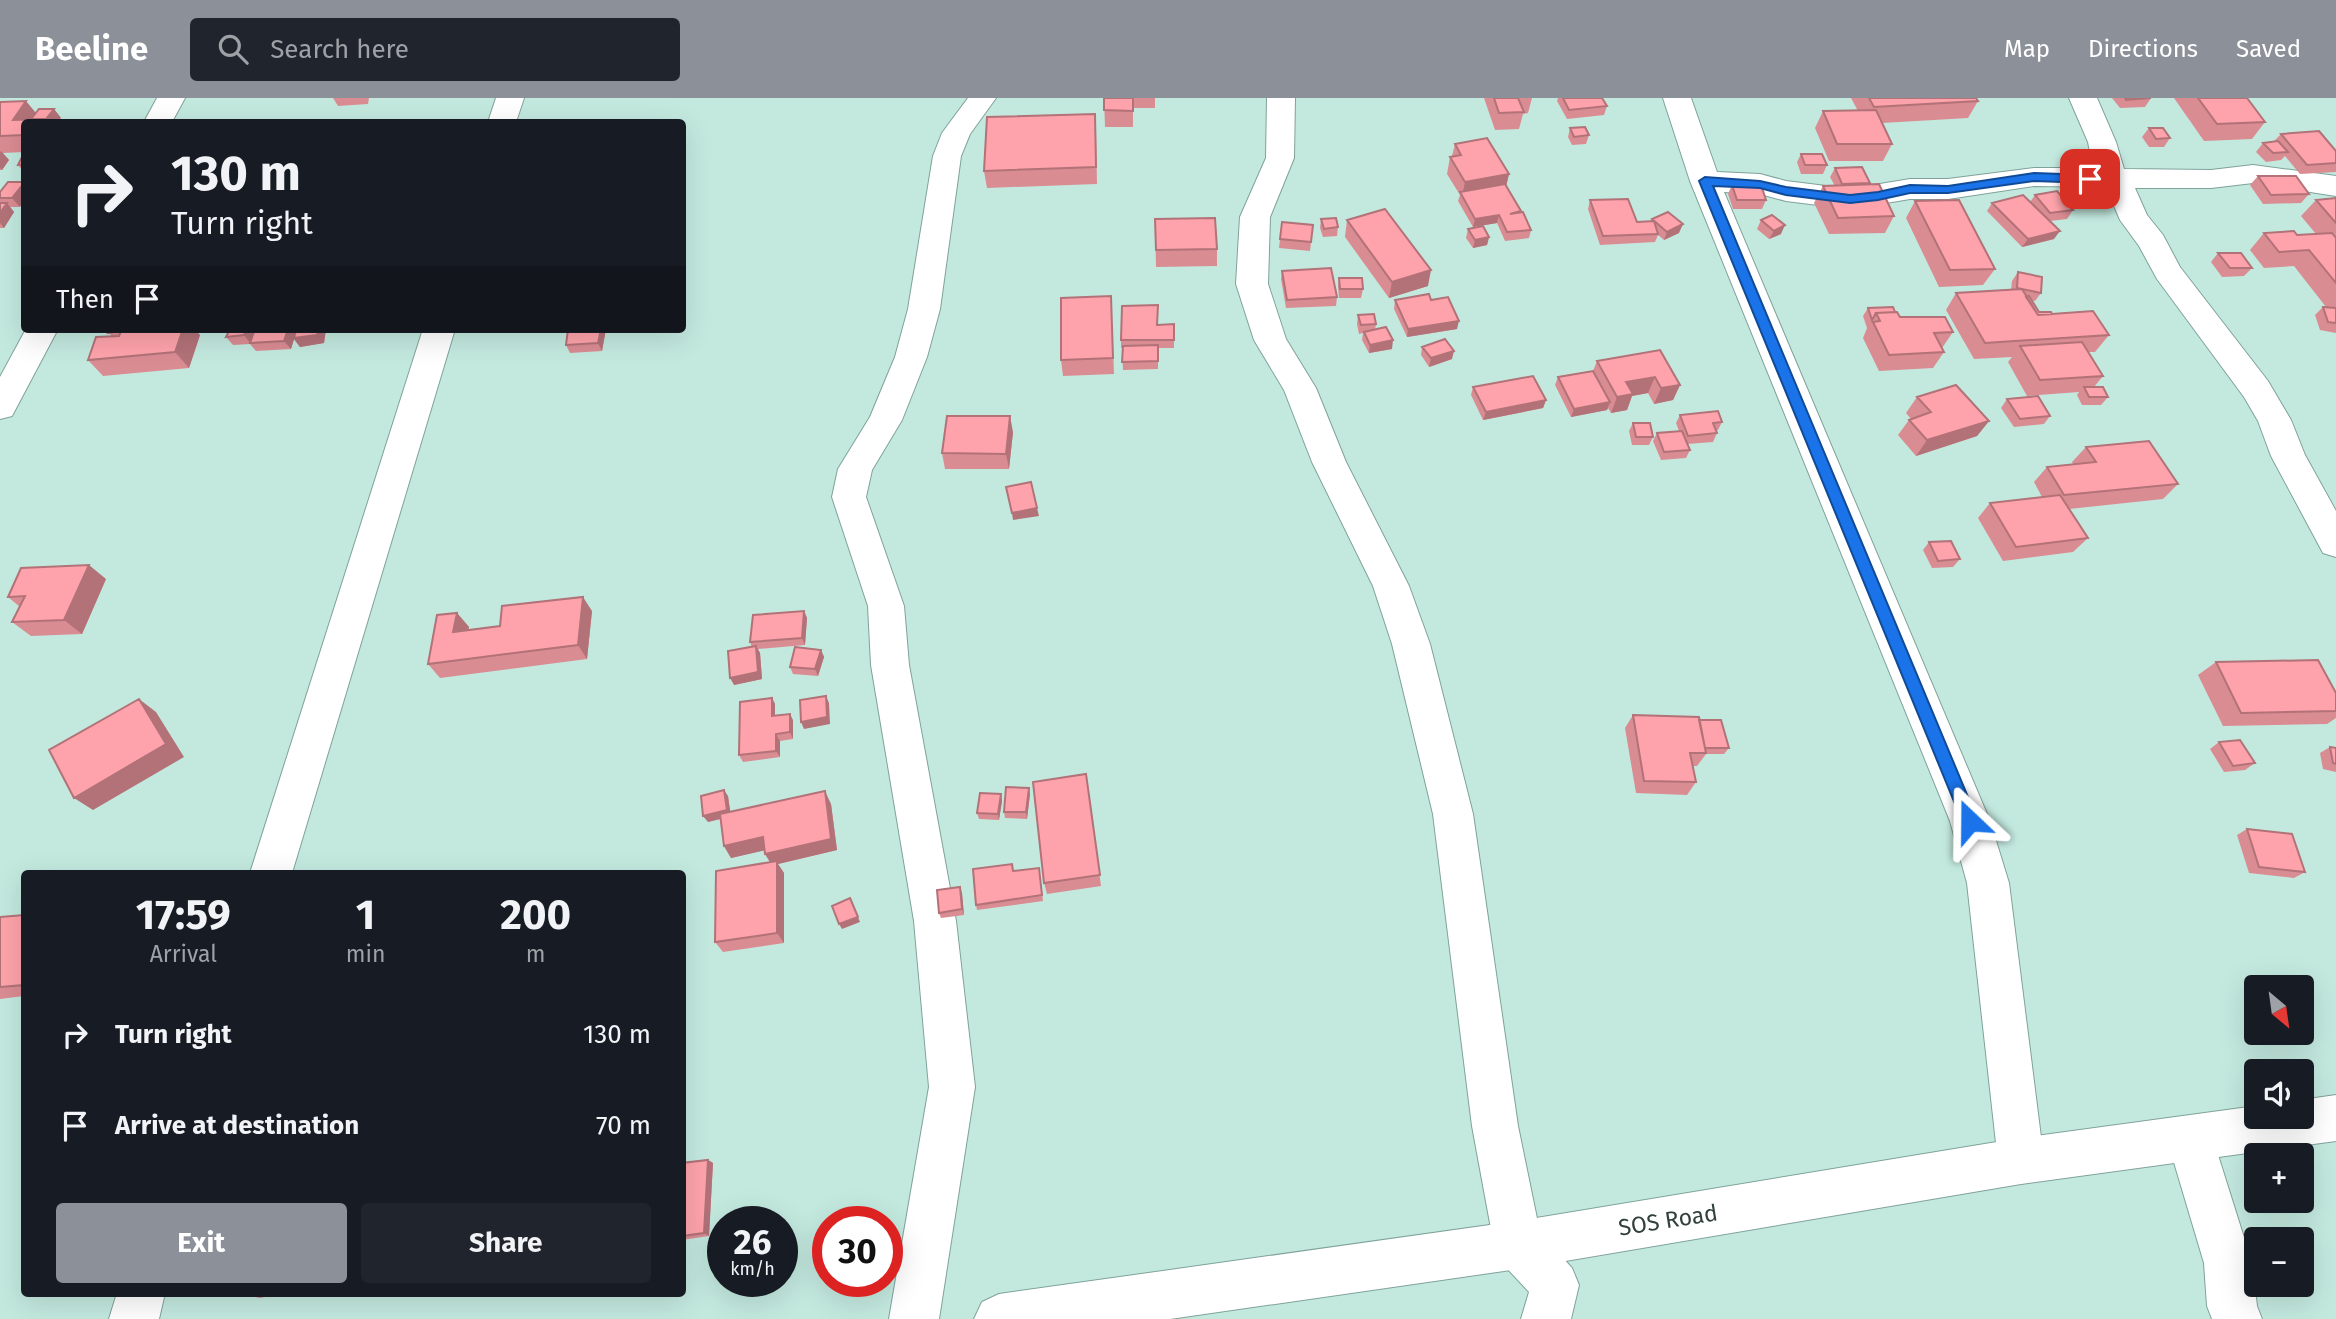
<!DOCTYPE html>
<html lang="en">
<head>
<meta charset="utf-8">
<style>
  body { margin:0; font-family:"Fira Sans",sans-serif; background:#20242c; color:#f1f3f6; height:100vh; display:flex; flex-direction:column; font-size:26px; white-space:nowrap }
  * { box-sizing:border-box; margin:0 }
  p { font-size:23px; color:#9ea1a6 }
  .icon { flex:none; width:38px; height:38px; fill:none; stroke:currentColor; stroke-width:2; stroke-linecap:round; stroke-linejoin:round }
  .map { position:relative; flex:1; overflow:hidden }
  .drawer { position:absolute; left:21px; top:772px; width:665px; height:427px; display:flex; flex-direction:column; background:#171b24; border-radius:7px; box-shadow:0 7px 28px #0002 }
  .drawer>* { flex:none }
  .banner { position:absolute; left:21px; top:21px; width:665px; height:214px; border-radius:7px; box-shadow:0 7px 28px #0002; background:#171b24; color:#f1f3f6; overflow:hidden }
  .needle { width:46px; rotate:151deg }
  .buttons { position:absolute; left:2244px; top:877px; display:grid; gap:14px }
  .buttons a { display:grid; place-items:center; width:70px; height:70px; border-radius:7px; background:#171b24; box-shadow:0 7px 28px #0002; font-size:35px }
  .speed { position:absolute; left:707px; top:1108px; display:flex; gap:14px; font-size:35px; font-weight:700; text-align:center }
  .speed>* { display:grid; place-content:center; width:91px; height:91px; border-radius:50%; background:#171b24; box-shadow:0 7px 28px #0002; line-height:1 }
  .speed small { font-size:18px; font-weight:400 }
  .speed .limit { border:10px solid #d22; background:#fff; color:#111 }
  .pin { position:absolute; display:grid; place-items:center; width:60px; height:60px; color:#fff; margin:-30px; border-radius:14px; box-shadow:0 4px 10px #0006 }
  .me { position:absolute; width:77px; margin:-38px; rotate:337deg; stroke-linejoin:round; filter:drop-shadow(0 0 5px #0008) }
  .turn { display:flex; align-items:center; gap:24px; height:147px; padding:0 35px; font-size:32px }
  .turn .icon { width:91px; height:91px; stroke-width:2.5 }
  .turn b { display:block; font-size:49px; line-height:60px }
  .then { display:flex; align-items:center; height:66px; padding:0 35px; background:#0003; gap:14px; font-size:26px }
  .eta { display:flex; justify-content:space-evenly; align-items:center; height:119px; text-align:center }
  .eta b { font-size:42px; font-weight:700; line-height:49px }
  .button { display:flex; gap:14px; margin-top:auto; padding:14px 35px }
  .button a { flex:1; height:80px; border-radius:7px; background:#8c9099; color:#fff; font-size:28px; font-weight:700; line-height:80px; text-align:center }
  .button a+a { background:#20242c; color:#f1f3f6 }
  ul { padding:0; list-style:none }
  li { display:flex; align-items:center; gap:21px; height:91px; padding:0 35px }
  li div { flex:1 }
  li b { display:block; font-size:26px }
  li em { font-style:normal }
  header { display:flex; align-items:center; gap:42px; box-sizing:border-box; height:98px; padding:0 35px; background:#8c9099; color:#fff }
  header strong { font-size:33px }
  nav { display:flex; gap:38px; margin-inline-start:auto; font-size:24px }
  .search { width:490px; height:63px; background:#20242c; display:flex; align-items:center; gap:18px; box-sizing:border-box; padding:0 24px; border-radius:7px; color:#9ea1a6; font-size:26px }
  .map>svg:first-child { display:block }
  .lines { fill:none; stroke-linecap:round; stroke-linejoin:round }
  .street-casing { stroke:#7fa29a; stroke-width:2 }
  .secondary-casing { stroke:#7fa29a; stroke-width:2 }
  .street { fill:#fff; fill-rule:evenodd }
  .secondary { fill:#fff; fill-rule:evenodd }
  .wall { fill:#da8c93 }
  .shaded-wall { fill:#b27278 }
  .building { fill:#fea3ab; stroke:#b27278; stroke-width:2 }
  .route { fill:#1a73e8; stroke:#114b97; stroke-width:2 }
  .labels { text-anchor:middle; stroke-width:7; stroke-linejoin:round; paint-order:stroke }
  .near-street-label { font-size:23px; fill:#31403c; stroke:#fff }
</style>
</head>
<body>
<header>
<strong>Beeline</strong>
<div class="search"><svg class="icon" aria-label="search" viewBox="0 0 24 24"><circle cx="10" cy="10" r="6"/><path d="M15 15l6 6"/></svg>Search here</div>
<nav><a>Map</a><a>Directions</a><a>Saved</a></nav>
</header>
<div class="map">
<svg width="2336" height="1221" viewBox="0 0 2336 1221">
  <rect width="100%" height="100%" fill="#c3e9df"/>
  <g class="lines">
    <g class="street-casing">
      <path id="street" d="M157,0H185L172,24H144Z
        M496,0H524L516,24H488Z
        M968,0H996L970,36L961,58L940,211L927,259L902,322L872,372L866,399L904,508L909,567L956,823L975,989L939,1221H889L929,989L914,823L871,567L868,508L832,399L838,371L870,319L895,259L908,211L933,58L942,35Z
        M1267,0H1295L1294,60L1270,119L1268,186L1286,241L1316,290L1346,364L1409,488L1430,546L1473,716L1518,1028L1540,1135L1572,1170L1579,1187L1571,1221H1521L1529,1194L1501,1164L1494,1147L1472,1028L1433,716L1392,546L1373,488L1312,364L1284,292L1254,242L1236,186L1240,119L1266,60Z
        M1663,0H1691L1717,74L1760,76L1786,83L1850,91L1910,81H1948L2034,70H2093L2088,44L2069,0H2097L2116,44L2124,71L2211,72L2253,67L2336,78V98L2253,85L2211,90H2135L2147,117L2163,137L2180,169L2268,283L2291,322L2305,357L2336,413V459L2323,455L2271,358L2258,323L2244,299L2157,181L2139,148L2120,122L2106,89L2034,88L1948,101H1910L1850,111L1786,103L1760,96L1724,94L1990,723L2009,785L2044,1063L2037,1079L2021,1086L2005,1079L1998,1063L1967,785L1950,723L1690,83Z
        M26,231H58L12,318L0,321V279Z
        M423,231H455L292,775H250Z
        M2190,1018L2206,1025L2213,1041L2252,1165L2257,1208L2262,1221H2212L2207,1208L2204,1165L2167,1041L2174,1025Z
        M117,1195H165L159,1221H109Z"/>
    </g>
    <g class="secondary-casing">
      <path id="secondary" d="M2336,997V1043L2021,1086L1518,1171L1170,1221H974L982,1204L999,1196L1518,1123L2021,1040L2256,1008V1018H2301V1002Z"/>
    </g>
    <use href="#street" class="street"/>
    <use href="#secondary" class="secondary"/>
  </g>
  <path class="wall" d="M333,0H369L368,6L338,8Z
    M1104,0H1155V10H1133V29H1105Z
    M1484,0H1532L1528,15L1523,16L1519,31L1495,32Z
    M1558,0H1602L1607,8L1604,17L1567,21L1557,3Z
    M1851,0H1976L1978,3L1968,20L1882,25L1892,46L1883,63H1829L1815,30L1823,13H1858Z
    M2112,0H2151L2145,9L2120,10Z
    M2174,0H2247L2265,24L2252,41L2204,43Z
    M0,4L35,15L54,11L61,20L24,24V54L3,55L9,62L2,72H0Z
    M1570,30L1589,37L1586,46L1572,47L1568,39Z
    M2149,30L2170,40L2164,49H2149L2142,39Z
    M1096,33L1097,86L987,90L984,73Z
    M2281,36L2336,53V74L2300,76L2285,58L2281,62L2266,64L2256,54L2263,45L2274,43Z
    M1455,46L1509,76L1506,88L1521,113L1520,115L1531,132L1529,140L1505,143L1497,125L1473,129L1458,103L1460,97L1447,76L1450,59L1452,58Z
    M24,55V74L18,67Z
    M1801,56L1827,67L1823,76H1801L1797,64Z
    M1835,70L1870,85V87L1894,118L1885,135L1829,136L1814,105L1823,88H1835L1830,79Z
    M2258,78L2309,96L2301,105L2263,106L2250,87Z
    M8,84L20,109H10L14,114L4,130H0V94Z
    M1732,87L1766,102L1762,111H1733L1728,96Z
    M2035,97L2073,112L2067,121L2050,123L2054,141L2022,149L1987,113L1992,105L2030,104Z
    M2336,100V235L2320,232L2315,217L2323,209H2326L2294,168L2264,170L2250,152L2264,135L2297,137L2316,136L2301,118L2316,102Z
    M1590,102L1637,124L1651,123L1652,121L1679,135L1664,142L1658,137L1655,144L1600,147L1588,111Z
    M1915,103L1995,171L1983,187L1939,189L1906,120Z
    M1155,121L1217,151V168L1156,169Z
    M1321,121L1338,129L1337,138L1323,139L1320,130Z
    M1347,122L1428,188L1389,200L1345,139Z
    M1761,122L1781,136L1769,141L1757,131Z
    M1282,124L1313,127L1310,153L1279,150Z
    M1468,131L1489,139L1487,147L1473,150L1466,140Z
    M2218,155L2252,170L2244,178L2222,179L2211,164Z
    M1282,173L1337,199L1336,208L1286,210L1281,181Z
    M2018,174L2041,195L2035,203L2031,202L2039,214L2052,216L2109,237L2095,254H2088L2103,278L2094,289L2108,299L2101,307H2082L2077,297L2079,294L2027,298L2008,264L2012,259L1974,261L1946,212L1956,195L2011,192L2012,183Z
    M1339,180L1363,191L1361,200H1339L1338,188Z
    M1111,198L1114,276L1063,278L1061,262Z
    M1395,202H1431L1457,231L1407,239L1394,211Z
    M1868,210L1895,214L1900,219L1953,234L1942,250L1944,254L1933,270L1879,273L1863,240L1867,230L1863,218Z
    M1358,217L1376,226L1375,232L1392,251L1369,255L1362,242L1363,235L1359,236L1357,226Z
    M1174,226V250H1158V271L1123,272L1122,250H1121V242L1158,227Z
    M110,231L200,237L189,270L103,278L88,262L112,238L108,235Z
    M326,231L324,245L300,249L294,241L291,251L256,253L250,246L233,247L226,239Z
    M568,231H606L602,253L570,255L566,247Z
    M1422,249L1452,261L1429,269L1421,257Z
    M1597,263L1680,287L1673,302L1654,306L1648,295L1632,298L1627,312L1611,315L1608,310L1607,312L1571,319L1555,287L1558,279L1593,273Z
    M1473,289L1546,302L1543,310L1483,322L1471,297Z
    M1917,299L1989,323L1977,338L1916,358L1898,337L1909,322L1911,321L1906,315Z
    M2007,301L2050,318L2044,326L2014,329L2001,310Z
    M1680,317L1722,324L1718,332H1716L1717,335L1713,344L1687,346L1690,352L1686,360L1661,362L1653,343L1657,335L1679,333L1676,325Z
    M1633,325L1653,339L1649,347H1632L1629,333Z
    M1013,334L1009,371H945L942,355Z
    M2086,349L2178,386L2163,401L2069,411L2088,440L2073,454L2003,463L1978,420L1990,405L2042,399L2034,384L2047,369L2073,366L2072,364Z
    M1929,444L1960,461L1953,469L1932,470L1923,452Z
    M106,481L82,536L31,538L12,524L20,509L8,499Z
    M592,513L587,561L440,580L428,566L457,515L469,529L468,532L500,528Z
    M804,513L807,520L805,547L758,551L760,555L762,581L734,587L752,549L750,544Z
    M821,552L824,559L818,578L793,576L790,569Z
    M2216,564L2336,595V620L2327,626L2223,628L2198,577Z
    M772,600L775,606V617L793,622V641L780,643V659L743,664L739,657Z
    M1633,617L1699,622L1729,650L1724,656H1706L1697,668H1693L1696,684L1687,697L1636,695L1625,630Z
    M2219,644L2255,665L2245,672L2224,674L2210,651Z
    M2330,649L2336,650V674L2323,671L2320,655Z
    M1086,676L1101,788L1047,796L1044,785Z
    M1001,696L1002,703L999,722L979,721L977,715Z
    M1030,696L1027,721L1005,720L1004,714Z
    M728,698L730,714L831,706L837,752L778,766L784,775V845L723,854L715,844L770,764L765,756V752L731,760L724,748L721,721L708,724Z
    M2247,731L2305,774L2294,780L2249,775L2237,737Z
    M1014,773L1040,776L1043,803L977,812L976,807Z
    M962,795L964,817L941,820L939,815Z
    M24,817V898L0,901V819Z
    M708,1062L713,1065L709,1138L682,1142V1065Z
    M238,1195H285L260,1200Z"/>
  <path class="shaded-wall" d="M26,3L40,20L37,24L13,22Z
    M54,11L61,20L57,24H44Z
    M1,53L9,62L2,72L0,70V54Z
    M1509,76L1505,93L1462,98L1465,84Z
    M24,85V103L20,109L12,100Z
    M7,105L14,114L4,130L0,125V115Z
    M1499,117L1497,125L1473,129L1475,121Z
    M1683,126L1679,135L1664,142L1667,134Z
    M1785,127L1781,136L1769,141L1774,133Z
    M2060,133L2054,141L2022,149L2028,141Z
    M1489,139L1487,147L1473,150L1475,142Z
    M1431,172L1428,188L1389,200L1392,184Z
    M1459,223L1457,231L1407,239L1408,231Z
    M183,231H195L200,237L189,270L175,254Z
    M247,231H257L251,246L244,237Z
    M288,231H326L324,245L300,249L294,241L291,251L284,243Z
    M601,231H606L602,253L598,245Z
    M1393,242L1392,251L1369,255L1370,247Z
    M1454,253L1452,261L1429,269L1431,260Z
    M1655,279L1648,295L1632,298L1627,312L1611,315L1617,299L1626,284Z
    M1680,287L1673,302L1654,306L1661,290Z
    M1546,302L1543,310L1483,322L1486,314Z
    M1610,304L1607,312L1571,319L1574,311Z
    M1010,318L1013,334L1009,371L1006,356Z
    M1989,323L1977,338L1916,358L1927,342Z
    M1037,410L1039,418L1013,422L1012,415Z
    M89,467L106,481L82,536L64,522Z
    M583,499L592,513L587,561L578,547Z
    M804,513L807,520L805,547L802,540Z
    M457,515L469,529L465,548L453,534Z
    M756,548L760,555L762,581L734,587L730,580Z
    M821,552L824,559L818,578L815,571Z
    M826,598L829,605L830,626L804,631L801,624Z
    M772,600L775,606V624L772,618Z
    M139,601L156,614L184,659L93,712L74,700Z
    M790,616L793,622V641L790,634Z
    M776,636L780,643V659L776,653Z
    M1029,690L1030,696L1027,721L1026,714Z
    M724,692L728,698L731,718L708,724L703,718Z
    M825,693L831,706L837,752L778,766L784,775V845L777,835L772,767L765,756Z
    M1001,696L1002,703L999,722L998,716Z
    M763,739L770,751L731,760L724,748Z
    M960,789L962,795L964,817L962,811Z
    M850,800L860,824L842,831L839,826Z
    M708,1062L713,1065L709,1138L704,1135Z"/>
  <path class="building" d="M1104,0H1133V13L1104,12Z
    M1494,0H1518L1524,14L1499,15Z
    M1563,0H1602L1607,8L1569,12Z
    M1869,0H1976L1978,3L1874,9Z
    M2125,0H2151L2126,2Z
    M2198,0H2247L2265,24L2217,26Z
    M26,3L13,22L46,21L44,24H24V37L0,38V4Z
    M39,11H54L46,21H31Z
    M1876,12L1892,46H1837L1823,13Z
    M1095,16L1096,69L984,73L987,19Z
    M1585,29L1589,37L1574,39L1570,30Z
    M2149,30H2163L2170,40L2156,41Z
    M2319,33L2336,53V65L2307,67L2281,36Z
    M1487,40L1509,76L1465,84L1450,59L1461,57L1455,46Z
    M2278,43L2288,54L2273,55L2263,45Z
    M24,55V66L18,67Z
    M1801,56H1822L1827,67H1805Z
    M1862,69L1870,85L1842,86L1835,70Z
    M2258,78H2296L2309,96L2271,97Z
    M8,84H24V85L12,100H0V94Z
    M1505,86L1521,113L1510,116L1523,114L1531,132L1507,134L1499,117L1475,121L1460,94Z
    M1879,86L1894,118L1838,120L1823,88Z
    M1732,87H1761L1766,102H1737Z
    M2057,93L2073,112L2050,115L2035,97Z
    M2023,97L2060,133L2028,141L1992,105Z
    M2336,100V125L2316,102Z
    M1628,101L1637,124L1654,123L1658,136L1603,138L1590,102Z
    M1959,102L1995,171L1950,172L1915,103Z
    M0,105H7L0,115Z
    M1385,111L1431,172L1392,184L1347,122Z
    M1668,114L1683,126L1667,134L1652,121Z
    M1772,117L1785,127L1774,133L1761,122Z
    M1215,120L1217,151L1156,152L1155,121Z
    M1336,120L1338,129L1324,131L1321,121Z
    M1282,124L1313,127L1311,144L1280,141Z
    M1483,128L1489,139L1475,142L1468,131Z
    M2294,133L2297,137L2332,135L2336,140V185L2309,152L2279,154L2264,135Z
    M2218,155H2241L2252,170H2230Z
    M1331,170L1337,199L1287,202L1282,173Z
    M2018,174L2042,179L2041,195L2017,190Z
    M1339,180H1362L1363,191H1340Z
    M2022,191L2038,217L2093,213L2109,237L1985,245L1956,195Z
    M1429,196L1431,202L1448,199L1459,223L1408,231L1395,202Z
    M1111,198L1113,260L1061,262V200Z
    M2029,198L2039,214H2051L2052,216L2038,217L2026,199Z
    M1158,207L1157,227L1174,226V242H1121L1122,208Z
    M1893,209L1895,214L1876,215L1872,222L1868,210Z
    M2323,209L2336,210V225L2328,224Z
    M1897,214L1900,219H1945L1953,234L1934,235L1944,254L1889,257L1873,224L1880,223L1876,215Z
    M1374,216L1376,226L1361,227L1358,217Z
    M1386,229L1393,242L1370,247L1364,234Z
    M110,231H122L121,233L108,235Z
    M122,231H183L175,254L88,262L96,239L119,238Z
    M230,231H247L244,237L226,239Z
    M255,231H288L284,243L250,245Z
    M296,231H319L317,237L294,240Z
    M568,231H601L598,245L566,247Z
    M1445,241L1454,253L1431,260L1422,249Z
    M2082,244L2103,278L2040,282L2020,248Z
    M1158,247V263L1122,264L1123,248Z
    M1660,252L1680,287L1661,290L1655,279L1626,284L1633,296L1617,299L1597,263Z
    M1593,273L1610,304L1574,311L1558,279Z
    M1533,278L1546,302L1486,314L1473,289Z
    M1956,287L1989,323L1927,342L1909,322L1931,314L1917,299Z
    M2084,289H2103L2108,299H2089Z
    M2038,298L2050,318L2020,321L2007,301Z
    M1718,313L1722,324L1713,325L1717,335L1688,338L1680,317Z
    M947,318H1010L1006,356L942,355Z
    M1633,325H1650L1653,339H1636Z
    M1682,333L1690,352L1664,354L1657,335Z
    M2149,343L2178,386L2064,397L2047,369L2096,364L2086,349Z
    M1031,384L1037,410L1012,415L1006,389Z
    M2060,397L2088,440L2016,449L1990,405Z
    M1951,443L1960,461L1938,463L1929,444Z
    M89,467L64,522L12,524L25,498L8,499L21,470Z
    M583,499L578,547L428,566L437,517L457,515L453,534L500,528L502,508Z
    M804,513L802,540L750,544L753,517Z
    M756,548L758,574L730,580L728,553Z
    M795,549L821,552L815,571L790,569Z
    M2318,562L2336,595V613L2241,615L2216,564Z
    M826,598L827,619L801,624L800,602Z
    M772,600V618L790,616V634L776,636V653L739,657L740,604Z
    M139,601L166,646L74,700L49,652Z
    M1633,617L1699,619L1706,655H1690L1696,684L1644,683Z
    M1699,622H1721L1729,650H1705Z
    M2240,642L2255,665L2233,668L2219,644Z
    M2330,649L2336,650V666L2333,665Z
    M1086,676L1100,777L1044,785L1033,684Z
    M1006,689L1029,690L1026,714H1004Z
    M724,692L727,712L703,718L701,698Z
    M825,693L831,741L765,756L763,739L724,748L720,716Z
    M980,695L1001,696L998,716L977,715Z
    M2247,731L2292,736L2305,774L2259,769Z
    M777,763V835L715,844L716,773Z
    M1012,766L1013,773L1039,770L1042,797L976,807L973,771Z
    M960,789L962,811L939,815L937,792Z
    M850,800L858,819L839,826L832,808Z
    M24,817V887L0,889V819Z
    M708,1062L704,1135L682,1138V1065Z"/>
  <path class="route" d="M2034,75L2090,77L2096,81L2090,85L2034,83L1948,95H1910L1878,102L1850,105L1786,97L1760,90L1713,88L1978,723L1976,728L1970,730L1964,728L1962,723L1699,83L1705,79L1760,83L1786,89L1850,97L1878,94L1910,87L1948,88Z"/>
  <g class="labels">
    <g class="near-street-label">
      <text transform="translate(1668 1122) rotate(-9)" y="8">SOS Road</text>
    </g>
  </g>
</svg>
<div class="buttons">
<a><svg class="needle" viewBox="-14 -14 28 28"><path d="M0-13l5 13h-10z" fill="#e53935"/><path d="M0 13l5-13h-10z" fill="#9ea1a6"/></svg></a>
<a><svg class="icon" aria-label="sound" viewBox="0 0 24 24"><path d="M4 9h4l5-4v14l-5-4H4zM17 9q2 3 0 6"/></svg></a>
<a>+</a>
<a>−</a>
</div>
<div class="speed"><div>26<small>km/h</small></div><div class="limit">30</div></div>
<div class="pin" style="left:2090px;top:81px;background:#d93025"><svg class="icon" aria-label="arrive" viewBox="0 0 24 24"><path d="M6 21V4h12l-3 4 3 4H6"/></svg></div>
<svg class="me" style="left:1970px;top:723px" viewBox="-20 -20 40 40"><path d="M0-17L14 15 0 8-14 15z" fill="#1a73e8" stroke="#fff" stroke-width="4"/></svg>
<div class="banner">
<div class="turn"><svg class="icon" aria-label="right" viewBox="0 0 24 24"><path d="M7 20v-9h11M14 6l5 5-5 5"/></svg><div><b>130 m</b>Turn right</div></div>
<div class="then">Then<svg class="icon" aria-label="arrive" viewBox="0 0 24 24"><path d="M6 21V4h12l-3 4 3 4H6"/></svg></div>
</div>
<section class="drawer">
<div class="eta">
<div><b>17:59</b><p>Arrival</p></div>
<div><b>1</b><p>min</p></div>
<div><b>200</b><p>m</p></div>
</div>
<ul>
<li><svg class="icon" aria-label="right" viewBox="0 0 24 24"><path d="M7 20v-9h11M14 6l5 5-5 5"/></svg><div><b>Turn right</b></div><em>130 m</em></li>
<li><svg class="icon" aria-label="arrive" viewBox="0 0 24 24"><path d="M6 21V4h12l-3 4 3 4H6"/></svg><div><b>Arrive at destination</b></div><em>70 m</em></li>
</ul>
<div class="button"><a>Exit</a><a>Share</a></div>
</section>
</div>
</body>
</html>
